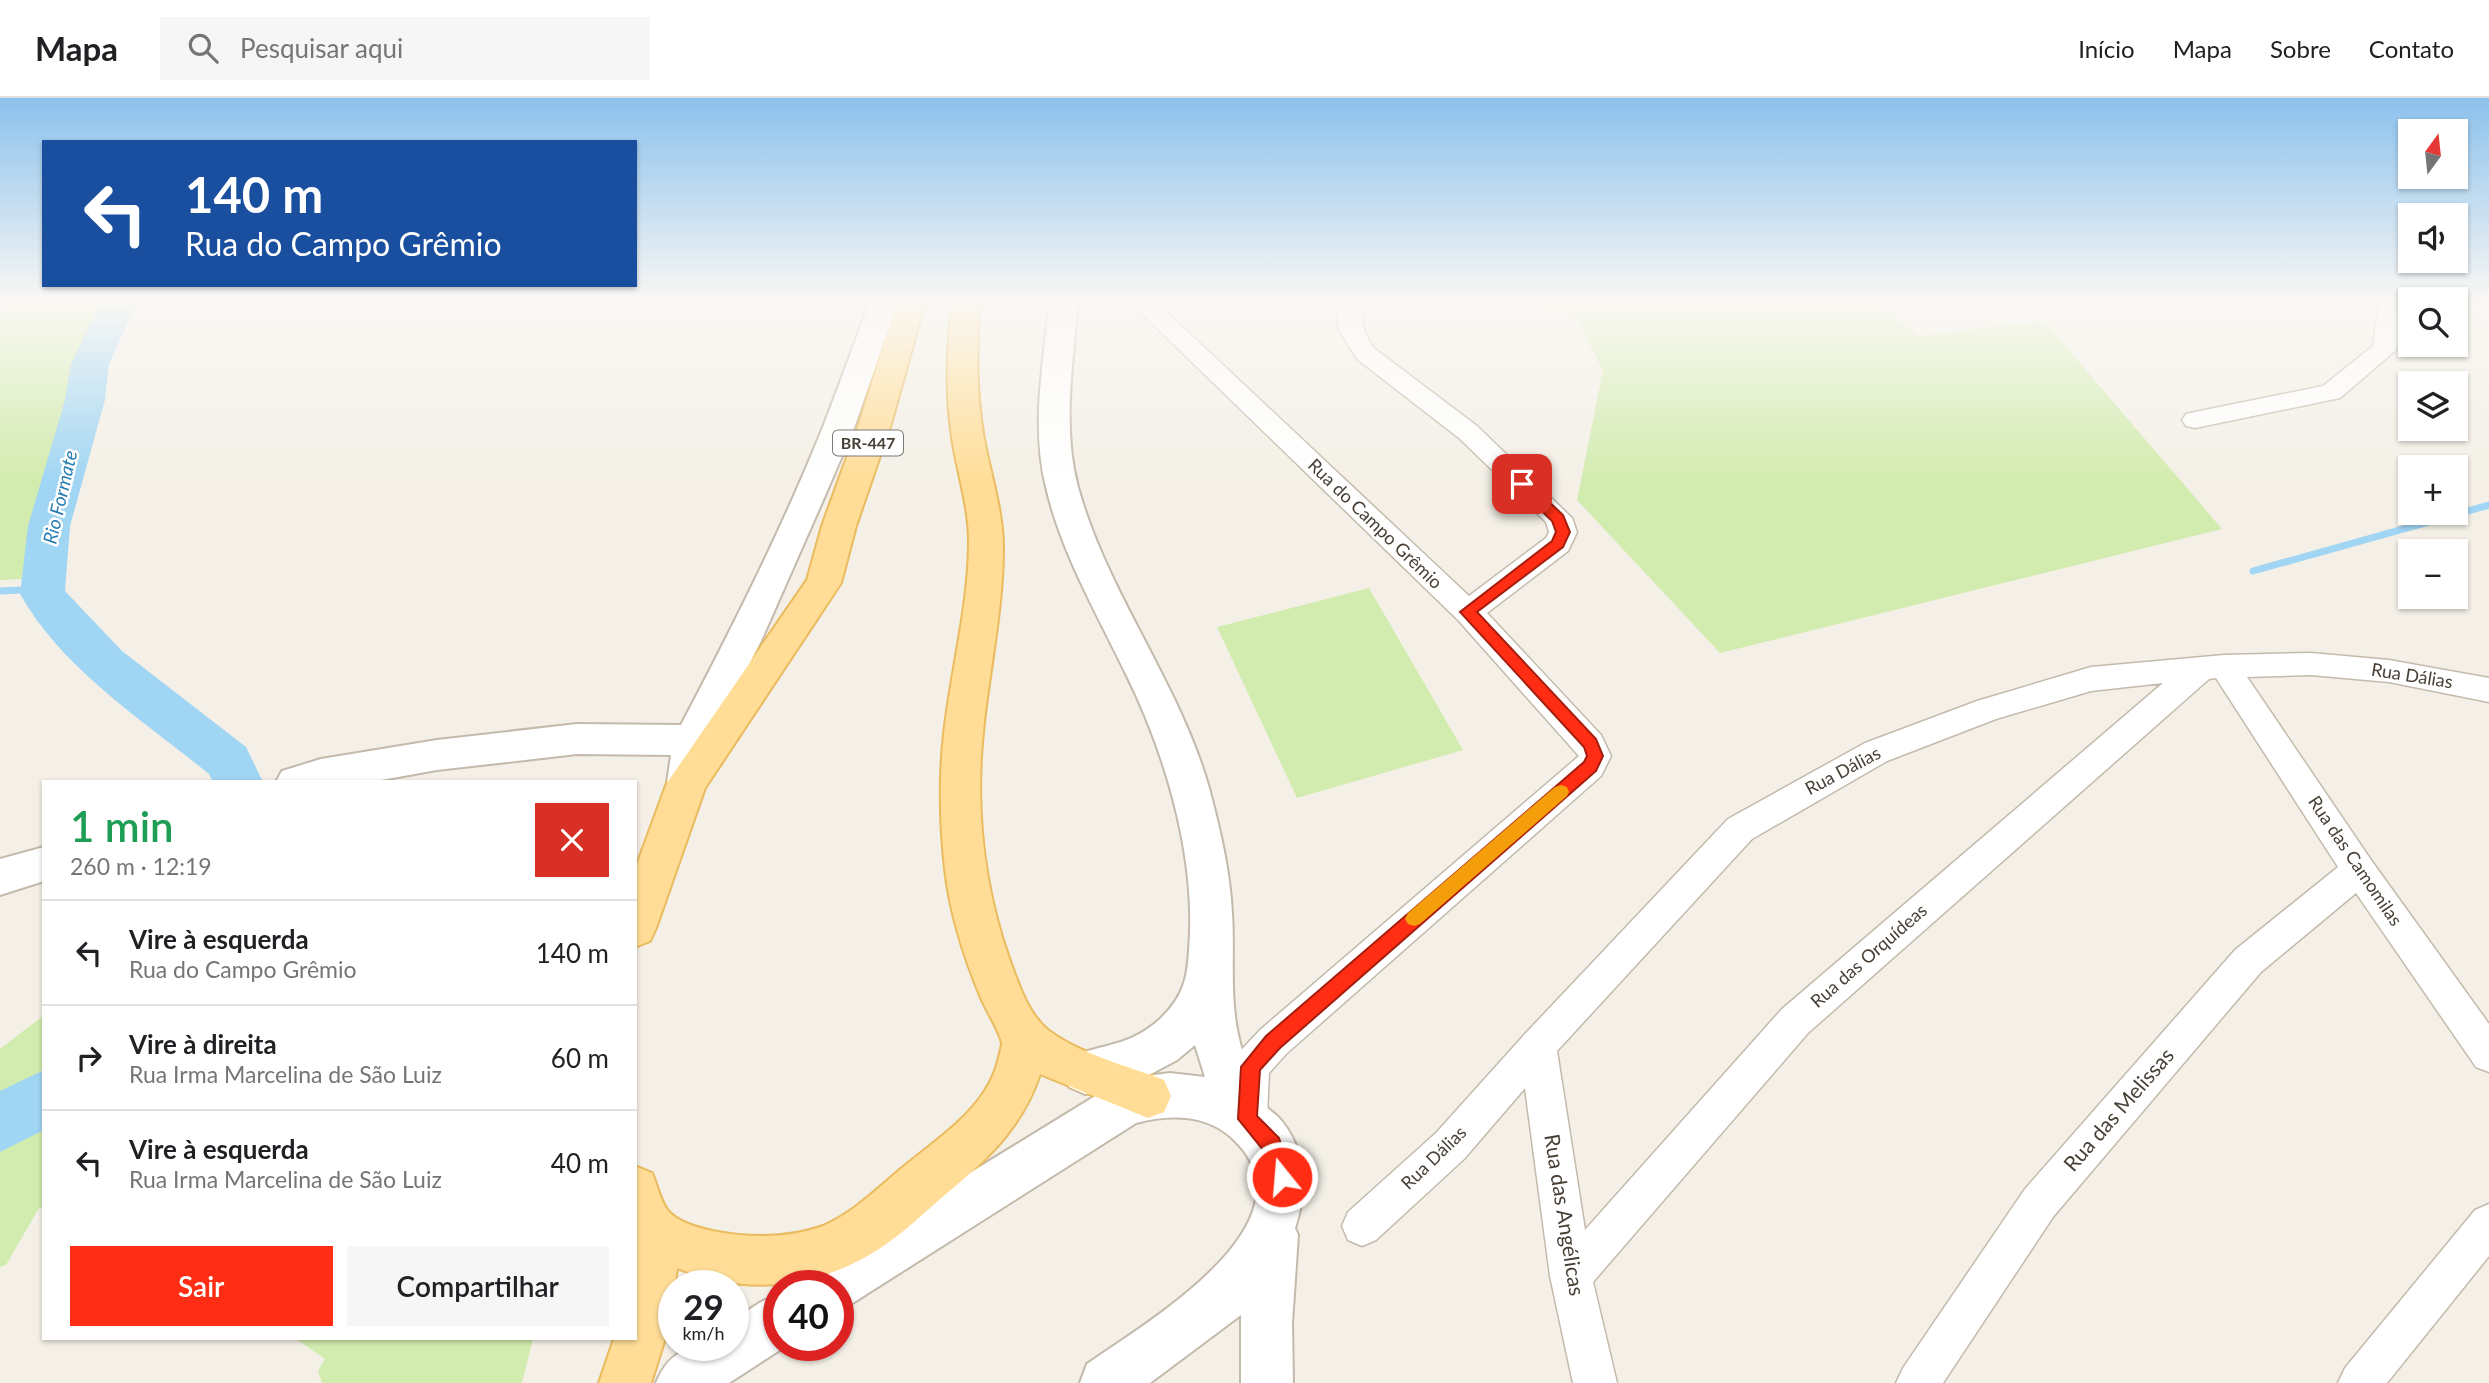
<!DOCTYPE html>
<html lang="pt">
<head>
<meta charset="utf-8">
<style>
  body { margin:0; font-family:Lato,sans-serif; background:#f6f6f6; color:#202124; height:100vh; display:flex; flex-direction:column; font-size:26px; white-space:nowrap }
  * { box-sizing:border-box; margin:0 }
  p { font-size:23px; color:#757577 }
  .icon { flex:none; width:38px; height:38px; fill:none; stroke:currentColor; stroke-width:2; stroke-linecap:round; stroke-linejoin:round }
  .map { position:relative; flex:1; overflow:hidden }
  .side { position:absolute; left:42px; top:682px; width:595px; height:560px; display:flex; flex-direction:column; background:#fff; border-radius:0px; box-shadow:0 2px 5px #0004 }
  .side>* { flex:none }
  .banner { position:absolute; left:42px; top:42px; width:595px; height:147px; border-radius:0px; box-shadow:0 2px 5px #0004; background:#1a4fa0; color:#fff; overflow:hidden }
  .needle { width:46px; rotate:15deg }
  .buttons { position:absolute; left:2398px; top:21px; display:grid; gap:14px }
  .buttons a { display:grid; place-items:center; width:70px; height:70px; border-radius:0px; background:#fff; box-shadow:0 2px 5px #0004; font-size:35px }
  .speed { position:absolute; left:658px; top:1172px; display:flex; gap:14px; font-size:35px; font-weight:700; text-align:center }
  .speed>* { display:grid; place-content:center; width:91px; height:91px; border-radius:50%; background:#fff; box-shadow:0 2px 5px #0004; line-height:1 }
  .speed small { font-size:18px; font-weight:400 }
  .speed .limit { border:10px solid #d22; background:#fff; color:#111 }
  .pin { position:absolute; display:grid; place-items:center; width:60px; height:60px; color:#fff; margin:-30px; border-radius:14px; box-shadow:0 4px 10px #0006 }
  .me { position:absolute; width:77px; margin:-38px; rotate:343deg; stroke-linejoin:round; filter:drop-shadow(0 0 5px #0008) }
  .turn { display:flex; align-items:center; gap:24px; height:147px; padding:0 28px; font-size:32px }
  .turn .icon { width:91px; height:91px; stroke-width:2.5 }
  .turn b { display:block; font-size:49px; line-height:60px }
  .round { display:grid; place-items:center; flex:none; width:74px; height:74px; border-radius:0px; background:#f6f6f6 }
  .summary { display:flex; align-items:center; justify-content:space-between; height:119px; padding:0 28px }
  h1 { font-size:42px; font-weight:600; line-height:52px; color:#1e9e55 }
  .button { display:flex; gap:14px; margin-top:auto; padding:14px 28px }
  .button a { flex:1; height:80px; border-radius:0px; background:#ff2d14; color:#fff; font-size:28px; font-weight:600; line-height:80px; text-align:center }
  .button a+a { background:#f6f6f6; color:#202124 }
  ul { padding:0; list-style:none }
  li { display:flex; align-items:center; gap:21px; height:105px; padding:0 28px; border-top:2px solid #e0e0e0 }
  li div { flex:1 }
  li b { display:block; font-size:26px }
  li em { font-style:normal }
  header { display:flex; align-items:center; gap:42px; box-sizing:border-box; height:98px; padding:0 35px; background:#fff; border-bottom:2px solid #e0e0e0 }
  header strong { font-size:33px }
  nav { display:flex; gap:38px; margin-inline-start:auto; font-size:24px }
  .search { width:490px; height:63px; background:#f6f6f6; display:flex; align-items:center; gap:18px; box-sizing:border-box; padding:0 24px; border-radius:0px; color:#757577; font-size:26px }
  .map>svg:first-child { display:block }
  .green { fill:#d2ebae }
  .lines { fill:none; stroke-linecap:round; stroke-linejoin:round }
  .stream { stroke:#a0d5f4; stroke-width:7 }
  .river { fill:#a0d5f4; fill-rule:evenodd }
  .minor-casing { stroke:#c4baac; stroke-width:3 }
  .tertiary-casing { stroke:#c4baac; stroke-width:4 }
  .primary-casing { stroke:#eabb5f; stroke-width:4 }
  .minor { fill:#fff; fill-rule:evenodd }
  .tertiary { fill:#fff; fill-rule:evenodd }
  .primary { fill:#ffdd96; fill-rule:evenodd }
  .route { fill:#ff2d14; stroke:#a61d0d; stroke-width:2 }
  .slow { fill:#f59e0b }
  .labels { text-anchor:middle; stroke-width:5; stroke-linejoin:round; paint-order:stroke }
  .shield { fill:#fff; stroke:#7f7972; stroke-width:2 }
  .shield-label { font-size:16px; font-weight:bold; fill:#484036 }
  .street-label { font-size:18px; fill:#484036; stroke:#fff }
  .water-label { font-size:19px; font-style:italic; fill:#277db2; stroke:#fff }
  .near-street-label { font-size:21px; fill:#484036; stroke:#fff }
</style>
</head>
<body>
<header>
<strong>Mapa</strong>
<div class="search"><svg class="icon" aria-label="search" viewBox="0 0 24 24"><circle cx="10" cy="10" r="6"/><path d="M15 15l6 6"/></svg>Pesquisar aqui</div>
<nav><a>Início</a><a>Mapa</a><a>Sobre</a><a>Contato</a></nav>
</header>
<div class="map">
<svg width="2489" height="1285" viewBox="0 0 2489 1285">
  <rect width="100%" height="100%" fill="#f4f0e7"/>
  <path class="green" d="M9,204H119L90,266L85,302L49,428L42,480L0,482V214Z
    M1539,204H1877L1918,238L2044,223L2222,431L1720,555L1577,402L1603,272L1573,216L1528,210Z
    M1369,490L1463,652L1297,700L1217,529Z
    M44,917V1109L39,1110L6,1167L0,1169V951Z
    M296,1241H533L522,1285H322L318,1273L325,1261Z"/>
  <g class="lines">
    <path class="stream" d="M2253,473L2489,407
      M0,493L42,491"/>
    <path class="river" d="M101,204H137L109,266L105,302L70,428L65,493L122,553L246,649L263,684H213L209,676C143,622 63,572 20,496L28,428L65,302L71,266Z
      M44,972V1032L0,1054V993Z"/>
    <g class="minor-casing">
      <path id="minor" d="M1130,204H1156L1469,498L1546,440L1549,434L1546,424L1459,340L1357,261L1339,232L1338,219L1342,204H1366C1359,223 1363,236 1375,251L1477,328L1572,420L1577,434L1568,453L1487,515L1601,637L1611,658L1601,678L1286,956L1269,975L1267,1018L1262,1031L1248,1036L1234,1031C1226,1012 1226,976 1237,958C1243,949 1253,940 1260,932L1579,658L1458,522Z
        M2379,204H2403L2397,251L2340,300L2195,330L2186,328L2182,322L2186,316L2195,314L2323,288L2373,248Z
        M2311,555L2389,562L2489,580V604L2389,584L2311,577L2247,579L2371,762L2489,926V974L2476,969L2356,795L2261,874L2053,1119L1943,1285H1896L1903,1270L2025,1091L2235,852L2338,769L2216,580L2209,581L1808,935L1593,1184L1617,1285H1573L1550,1178L1525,990L1464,1061L1376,1142L1362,1148L1348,1142L1342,1128L1348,1114L1436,1035L1525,936L1728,721L1865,645L1977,603L2091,569L2224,557ZM2163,585L1782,911L1585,1132L1557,953L1752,741L1887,663L1996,621L2091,593Z
        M2489,1106V1158L2387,1285H2338L2345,1270L2475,1112Z"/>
    </g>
    <g class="tertiary-casing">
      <path id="tertiary" d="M870,204H898L854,330L827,393L761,543L711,642L707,685L701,696L687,701L673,696L667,685L671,657L577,656L437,672L370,684H276L282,673L321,661L437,642L577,626L681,627C732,530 782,431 823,329C839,288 854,246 870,204Z
        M1050,204H1078C1073,265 1062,329 1078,389C1107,495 1179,584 1209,690C1220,731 1230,773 1232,815C1235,862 1228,906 1242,952C1247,970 1254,990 1264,1006C1268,1012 1275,1015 1279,1020C1307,1051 1307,1094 1295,1130L1298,1137L1292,1225L1293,1285H1241V1217L1150,1285H1080L1087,1266C1144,1226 1322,1123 1232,1040C1206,1016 1169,1016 1136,1025L851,1206L838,1211V1188H808L815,1170L1105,992L1085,996L1069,989L1062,974L1069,959C1103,946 1131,948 1160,921C1189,894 1188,871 1190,834C1193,748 1163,650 1125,574C1096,514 1061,454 1046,389C1031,329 1043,265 1050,204ZM1195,947L1205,979L1170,975L1147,978L1177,962Z
        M44,749V783L0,797V761Z
        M779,1196V1248H786L729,1285H656C672,1246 696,1248 733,1248V1222L761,1204Z"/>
    </g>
    <g class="primary-casing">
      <path id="primary" d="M897,204H925L891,326L856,428L841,485L705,690L656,830L650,843L635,849V772L667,685L807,482L822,428L859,326Z
        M952,204H980C976,250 976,296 984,341C991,378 1003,413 1003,450C1003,512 989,573 983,634C975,712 984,790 1010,863C1019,887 1028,916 1048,932C1081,957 1126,967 1164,982L1171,998L1164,1014L1148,1020L1040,976C1023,1028 988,1061 946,1096C927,1112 910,1129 889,1144C826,1190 749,1199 677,1170L669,1228L651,1285H599L614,1241H635V1068L652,1075C657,1086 661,1106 669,1114C687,1133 738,1138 763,1138C783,1138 804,1135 823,1128C853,1115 877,1091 902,1070C938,1040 986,1011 998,963C999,958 1002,949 1002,945C1000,934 986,912 981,900C964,859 950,816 945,771C940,726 939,681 944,636C951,573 968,511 969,448C970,411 957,375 952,339C945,294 947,249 952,204Z"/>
    </g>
    <use href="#minor" class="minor"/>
    <use href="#tertiary" class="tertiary"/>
    <use href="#primary" class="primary"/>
  </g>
  <linearGradient id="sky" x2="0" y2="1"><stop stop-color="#8bc1ed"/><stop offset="0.53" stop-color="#faf8f4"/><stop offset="1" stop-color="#faf8f4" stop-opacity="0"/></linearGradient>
  <rect width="2489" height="384" fill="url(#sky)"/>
  <path class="route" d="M1522,381L1527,383L1563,417L1570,434L1563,449L1477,514L1596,641L1603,658L1596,673L1280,950L1260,972L1257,1018L1279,1040L1291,1079L1289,1086L1282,1089L1274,1086L1264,1053L1238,1021L1241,969L1266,938L1584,664L1587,658L1584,649L1460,514L1552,443L1556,434L1552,423L1517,389L1515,386Z"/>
  <path class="slow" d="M1561,687L1567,689L1569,694L1567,698L1420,826L1414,828L1408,826L1405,821L1408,815L1555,689Z"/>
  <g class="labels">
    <rect class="shield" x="833" y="332.5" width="70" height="25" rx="5"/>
    <g class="shield-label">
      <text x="868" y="351">BR-447</text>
    </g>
    <g class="street-label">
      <text transform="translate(1375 426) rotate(44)" y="6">Rua do Campo Grêmio</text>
      <text transform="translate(2412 578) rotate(9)" y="6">Rua Dálias</text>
      <text transform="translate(1843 673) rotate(-28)" y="6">Rua Dálias</text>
      <text transform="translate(2355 763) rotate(56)" y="6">Rua das Camomilas</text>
      <text transform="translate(1869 858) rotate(-41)" y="6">Rua das Orquídeas</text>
      <text transform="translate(1434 1060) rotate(-44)" y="6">Rua Dálias</text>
    </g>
    <g class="water-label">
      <text transform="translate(60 399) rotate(-77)" y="7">Rio Formate</text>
    </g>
    <g class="near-street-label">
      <text transform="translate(2119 1012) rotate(-49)" y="7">Rua das Melissas</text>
      <text transform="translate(1564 1117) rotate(81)" y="7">Rua das Angélicas</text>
    </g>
  </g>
</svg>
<div class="buttons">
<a><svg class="needle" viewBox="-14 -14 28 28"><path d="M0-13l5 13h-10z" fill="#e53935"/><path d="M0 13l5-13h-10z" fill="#757577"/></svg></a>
<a><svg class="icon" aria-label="sound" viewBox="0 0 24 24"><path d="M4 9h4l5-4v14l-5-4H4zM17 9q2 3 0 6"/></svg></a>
<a><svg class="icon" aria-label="search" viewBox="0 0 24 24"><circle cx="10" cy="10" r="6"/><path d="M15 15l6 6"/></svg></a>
<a><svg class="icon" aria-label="layers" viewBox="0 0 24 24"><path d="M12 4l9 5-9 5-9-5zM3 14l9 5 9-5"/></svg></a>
<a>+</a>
<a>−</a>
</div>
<div class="speed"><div>29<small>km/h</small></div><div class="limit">40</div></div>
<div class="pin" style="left:1522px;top:386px;background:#d93025"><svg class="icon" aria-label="arrive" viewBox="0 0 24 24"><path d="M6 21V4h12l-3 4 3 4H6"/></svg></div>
<svg class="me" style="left:1282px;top:1079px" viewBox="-20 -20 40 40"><circle r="17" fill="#ff2d14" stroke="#fff" stroke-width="3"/><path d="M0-11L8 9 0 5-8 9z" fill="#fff"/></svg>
<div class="banner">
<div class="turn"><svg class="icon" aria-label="left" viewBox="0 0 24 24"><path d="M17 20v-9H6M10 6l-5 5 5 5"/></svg><div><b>140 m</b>Rua do Campo Grêmio</div></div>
</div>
<section class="side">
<div class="summary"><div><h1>1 min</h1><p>260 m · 12:19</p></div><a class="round" style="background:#d93025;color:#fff"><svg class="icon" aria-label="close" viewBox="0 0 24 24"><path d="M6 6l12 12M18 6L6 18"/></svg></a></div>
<ul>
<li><svg class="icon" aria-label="left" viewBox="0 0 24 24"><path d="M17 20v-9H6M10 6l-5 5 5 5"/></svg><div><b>Vire à esquerda</b><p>Rua do Campo Grêmio</p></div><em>140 m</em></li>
<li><svg class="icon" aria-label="right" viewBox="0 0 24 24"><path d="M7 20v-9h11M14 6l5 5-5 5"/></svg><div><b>Vire à direita</b><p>Rua Irma Marcelina de São Luiz</p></div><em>60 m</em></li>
<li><svg class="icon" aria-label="left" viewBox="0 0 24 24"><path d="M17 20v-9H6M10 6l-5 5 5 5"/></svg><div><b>Vire à esquerda</b><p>Rua Irma Marcelina de São Luiz</p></div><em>40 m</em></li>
</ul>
<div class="button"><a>Sair</a><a>Compartilhar</a></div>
</section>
</div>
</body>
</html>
